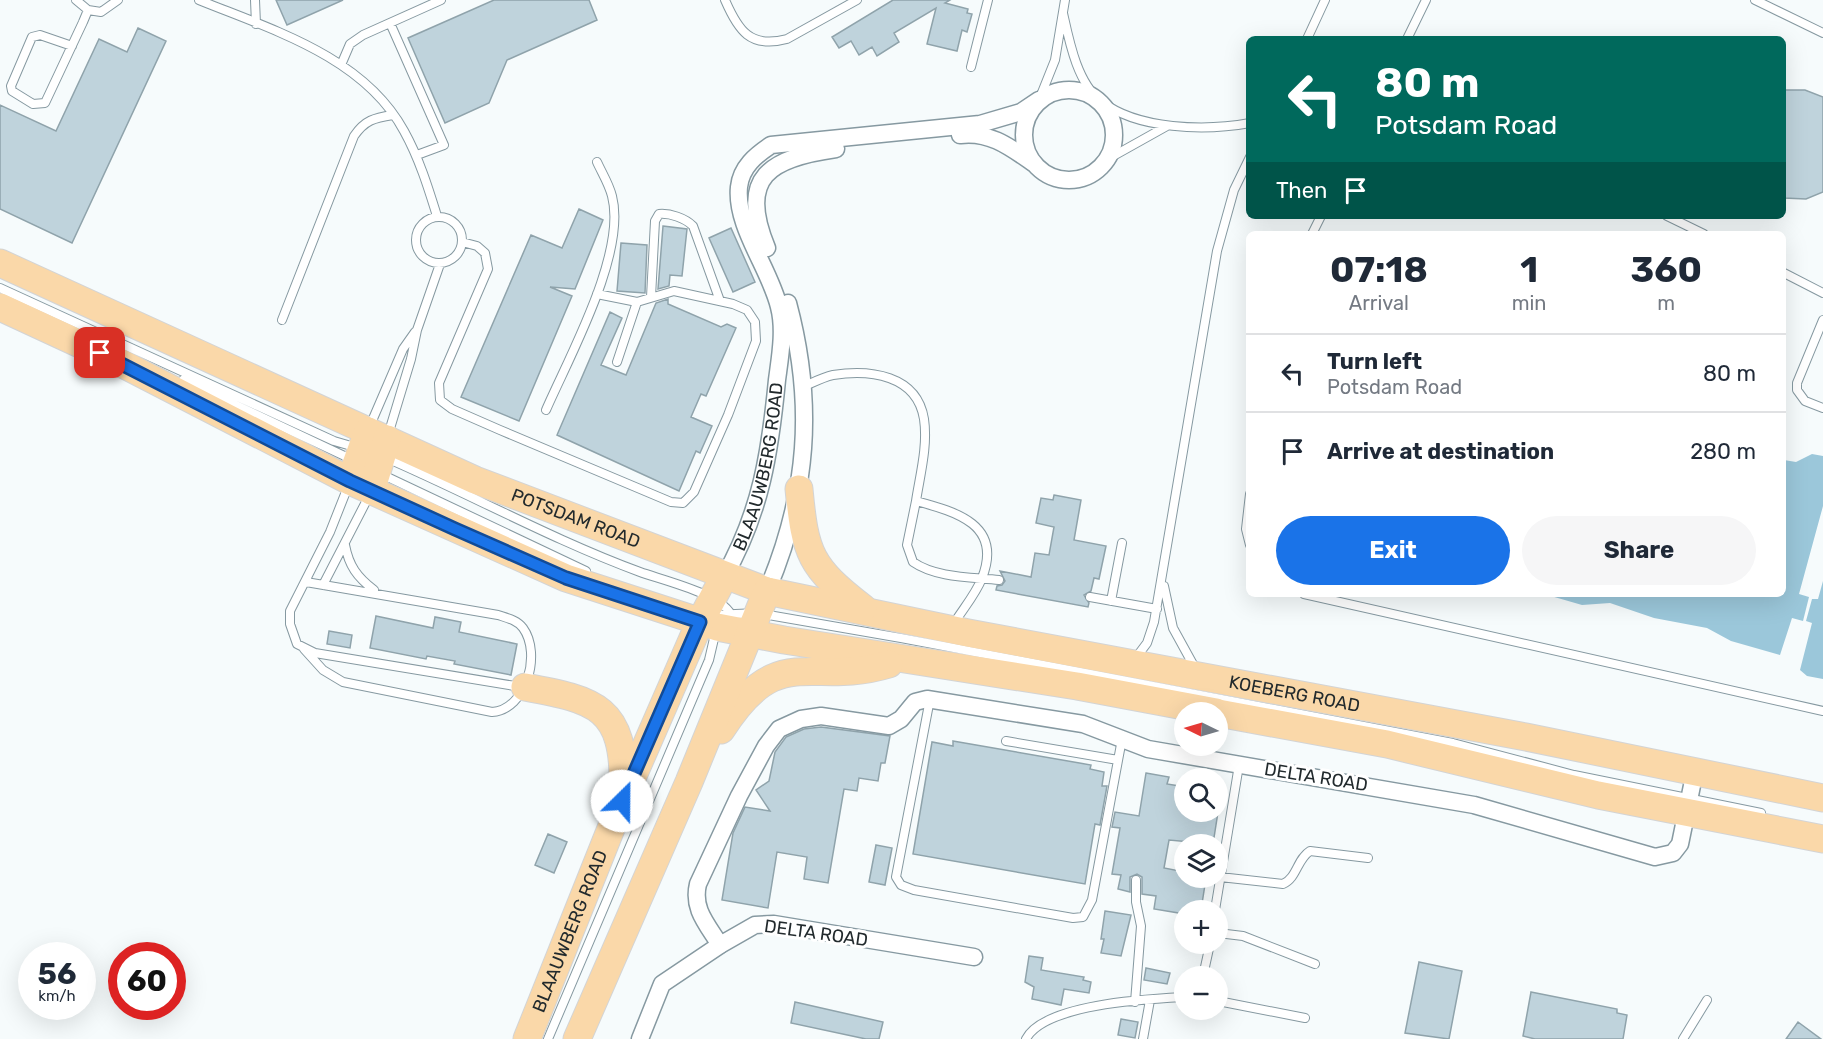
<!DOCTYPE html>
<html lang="en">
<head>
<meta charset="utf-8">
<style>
  body { margin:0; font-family:Rubik,sans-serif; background:#f6f6f7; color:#1f2937; height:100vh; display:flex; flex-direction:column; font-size:22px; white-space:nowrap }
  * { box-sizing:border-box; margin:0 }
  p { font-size:20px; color:#747a83 }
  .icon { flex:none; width:33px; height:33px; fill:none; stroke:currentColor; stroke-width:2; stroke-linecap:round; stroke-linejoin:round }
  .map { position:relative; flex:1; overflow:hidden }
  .panel { position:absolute; left:1246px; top:231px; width:540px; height:366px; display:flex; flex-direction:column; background:#fff; border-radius:9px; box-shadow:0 6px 24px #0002 }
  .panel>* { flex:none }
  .hud { position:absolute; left:1246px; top:36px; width:540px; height:183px; border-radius:9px; box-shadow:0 6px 24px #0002; background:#00695c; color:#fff; overflow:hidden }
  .needle { width:39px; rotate:275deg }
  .controls { position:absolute; left:1174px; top:702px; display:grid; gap:12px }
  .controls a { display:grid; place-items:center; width:54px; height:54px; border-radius:50%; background:#fff; box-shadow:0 6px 24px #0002; font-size:30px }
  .speed { position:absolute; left:18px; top:942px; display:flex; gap:12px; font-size:30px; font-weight:700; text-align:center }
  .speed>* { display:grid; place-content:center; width:78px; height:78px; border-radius:50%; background:#fff; box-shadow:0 6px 24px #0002; line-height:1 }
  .speed small { font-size:15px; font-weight:400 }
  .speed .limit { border:9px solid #d22; background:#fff; color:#111 }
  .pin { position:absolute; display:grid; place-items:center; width:51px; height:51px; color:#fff; margin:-26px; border-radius:12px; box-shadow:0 3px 9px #0006 }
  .me { position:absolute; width:66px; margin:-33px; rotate:23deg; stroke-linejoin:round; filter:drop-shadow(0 0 4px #0008) }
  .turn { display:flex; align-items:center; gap:21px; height:126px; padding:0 30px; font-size:27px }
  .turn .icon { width:78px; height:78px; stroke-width:2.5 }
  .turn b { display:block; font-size:42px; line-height:51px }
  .then { display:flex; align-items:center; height:57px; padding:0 30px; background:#0003; gap:12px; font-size:22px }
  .eta { display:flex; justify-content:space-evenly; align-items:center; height:102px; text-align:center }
  .eta b { font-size:36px; font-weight:700; line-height:42px }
  .cta { display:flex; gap:12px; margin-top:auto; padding:12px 30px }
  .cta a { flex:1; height:69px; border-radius:36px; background:#1a73e8; color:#fff; font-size:24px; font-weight:700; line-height:69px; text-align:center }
  .cta a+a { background:#f6f6f7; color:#1f2937 }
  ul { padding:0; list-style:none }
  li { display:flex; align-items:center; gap:18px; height:78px; padding:0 30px; border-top:2px solid #e0e1e3 }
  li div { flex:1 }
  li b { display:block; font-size:22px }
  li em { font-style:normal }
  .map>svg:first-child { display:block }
  .water { fill:#9bc7da }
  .building { fill:#bfd3dc; stroke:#8fa3ab; stroke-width:1.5 }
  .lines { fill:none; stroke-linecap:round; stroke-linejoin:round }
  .lane-casing { stroke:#8699a1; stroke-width:10 }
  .street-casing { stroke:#8699a1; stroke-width:19 }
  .primary-casing { stroke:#d3d4d5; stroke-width:29 }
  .lane { stroke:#fff; stroke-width:8 }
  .street { stroke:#fff; stroke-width:16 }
  .primary { stroke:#fad8a9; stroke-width:27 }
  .route-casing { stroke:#114b97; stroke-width:15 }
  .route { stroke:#1a73e8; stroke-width:10 }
  .labels { text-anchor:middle; stroke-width:6; stroke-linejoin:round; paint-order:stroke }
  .street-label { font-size:18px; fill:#222a2d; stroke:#fff }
</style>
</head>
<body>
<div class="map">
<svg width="1823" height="1039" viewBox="0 0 1823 1039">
  <rect width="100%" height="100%" fill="#f6fbfc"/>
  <path class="water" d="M1812,454L1823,456V506L1799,594L1809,597L1803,621L1792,618L1780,655L1731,641L1707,628L1654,618L1610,603L1582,605L1544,594H1784V460L1796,462Z
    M1823,581V679L1807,676L1800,670L1812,623L1806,621L1812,599H1818Z"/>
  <path class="building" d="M276,0H343L287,25Z
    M494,0H589L597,20L507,60L489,103L445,123L408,38Z
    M893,0H950L945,3L968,9L967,13L972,14L967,32L962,30L957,51L927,44L936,8L894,33L899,42L877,56L872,47L859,55L851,41L839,48L832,37Z
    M138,28L166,41L72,243L0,209V105L56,131L99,39L127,52Z
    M1784,90H1805L1823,97V192L1806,199L1784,198Z
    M579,209L603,220L575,289L550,287L572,296L519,421L461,397L531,235L562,248Z
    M663,226L687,229L682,276L670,275L669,286L658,289Z
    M731,228L755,282L733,292L709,238Z
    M621,243L647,245L645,293L617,291Z
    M668,299V304L721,327L727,324L736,328L706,396L701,394L691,417L712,426L700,453L696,451L679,491L557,435L610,312L622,318L601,365L626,375L656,303Z
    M1054,495L1081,500L1074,540L1106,546L1099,579L1094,578L1091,591L1084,595L1089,603L1088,607L996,590L997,586L1002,585L1005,581L1000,571L1031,577L1035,553L1049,555L1054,527L1036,523L1041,498L1053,500Z
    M376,616L433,628L435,617L461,622L459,632L517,644L511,675L454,664L455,661L427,656L426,659L370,648Z
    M329,631L352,635L350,648L327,644Z
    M821,727L890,736L885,763H881L878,781L859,778L857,791L844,789L828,883L804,879L807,857L777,852L768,908L722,900L733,833L745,807L770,811L756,790L769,781L775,752L786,737L804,729Z
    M953,741L1091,765L1090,769L1104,772L1102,786H1107L1100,825L1095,824L1085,884L913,854L932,742L953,746Z
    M1146,773L1169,777L1167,784L1185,787V812H1218L1213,844L1169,840L1164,868L1185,872V878H1206L1201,910H1185V914L1154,909L1156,896L1142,894V877L1137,874L1130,877V892L1118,889L1121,875L1112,874L1120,828L1112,827L1115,812L1139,816Z
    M548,834L567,842L554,873L535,865Z
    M876,845L892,848L885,885L869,882Z
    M1105,911L1131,915L1121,956L1101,953L1104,939H1101Z
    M1029,956L1043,958L1041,970L1084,977L1083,980L1091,982L1089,993L1064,989L1061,1005L1032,999L1034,987L1025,982Z
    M1419,962L1462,971L1449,1039L1405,1033Z
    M1146,968L1170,973L1167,984L1144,980Z
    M1531,992L1617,1009V1013L1627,1015L1623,1039H1535L1523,1036Z
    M795,1002L883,1022L879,1039H866L791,1023Z
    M1121,1019L1138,1022L1135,1038L1118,1035Z
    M1798,1022L1821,1039H1786Z"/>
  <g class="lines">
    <g class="lane-casing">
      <path id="lane" d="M76,0L88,10L101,12L118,0
        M199,0C273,30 364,57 404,131C419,158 428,187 437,216
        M255,0L256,24
        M725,0C738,30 750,49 787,39L857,0
        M1755,0L1823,33
        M1063,13C1069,40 1077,83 1101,101C1137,130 1206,131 1250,123
        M390,23L444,145L417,155
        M1307,39L1325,0
        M1407,39L1426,0
        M72,46L40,35L32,37L11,86L12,91L33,104L45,103L83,22L88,10
        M341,65L350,44L363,35L441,0
        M971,67L988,0
        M1039,100L1055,60L1065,0
        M1108,159L1167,126
        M1667,216L1704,234
        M416 240a23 23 0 1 1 46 0a23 23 0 1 1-46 0Z
        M1312,234L1321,216
        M462,242L477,246L485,253L488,269L439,383L440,400L452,409L500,430L671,502L683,503L694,492L728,415L756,341L755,322L747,310L733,304L674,291L637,302L597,294
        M1784,273L1823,293
        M0,288L334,441L358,448
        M651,297L655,221L659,214C670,213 685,218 693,226L720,301
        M282,320L354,136C365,120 374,118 393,115
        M1823,320L1797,383V390L1805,401L1823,408
        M617,362L637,302
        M183,380L353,460
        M803,387C812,383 823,377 833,375C870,369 917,375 924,419C928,446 920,475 916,501
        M546,410C569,357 627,253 612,196C609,184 602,173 597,162
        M369,428L403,349L415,332
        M388,435L411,359L417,330L440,264
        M384,457C470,494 553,540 640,572C662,580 726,595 732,617
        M381,474L586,571
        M349,484L330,532L290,611V624L297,644L315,653L521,687
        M1250,494L1246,529L1250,545
        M345,545C349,566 357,577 374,590
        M323,585L370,494
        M1164,586L1173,628L1195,668
        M1304,594L1823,711
        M1090,597L1157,609
        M1111,601L1122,543
        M714,615L757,613L901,638L1453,743L1574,775L1761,813
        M953,625C962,610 976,594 982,578C1003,525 957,512 916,501L907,545L913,562C936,578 972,577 999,580
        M304,649L323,670L343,682L492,712C526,710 542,654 523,628C517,620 507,618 498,615L306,582
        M1135,659L1147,643L1154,622L1217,251L1234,190L1250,157
        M930,699L896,877L901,885L914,890L1073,918L1083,917L1092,900L1122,739
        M1006,741L1118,760
        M1220,877L1283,884C1297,878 1297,859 1310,851L1368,858
        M1215,910L1239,765
        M1218,933L1243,936L1315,964
        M1203,976L1210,944
        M1218,1001L1305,1018
        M1135,1002L1141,926L1136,902V880
        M548,1039L709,660L716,630
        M1026,1039C1044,1004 1148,999 1185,997
        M1143,1039L1150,1000
        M1683,1039L1707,1000"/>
    </g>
    <g class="street-casing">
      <g id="street">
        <circle cx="1069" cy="135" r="45"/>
        <path d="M960,135C989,131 1010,147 1033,163"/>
        <path d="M767,248C737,176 771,158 836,149"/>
        <path id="s1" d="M724,577C761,512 770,453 777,380C780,357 785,330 779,307C770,269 735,226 739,187C741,167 756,155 771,145L980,124L1021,112L1039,100"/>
        <path d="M767,591C808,494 815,404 788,303"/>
        <path d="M720,945C707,924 692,909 698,884L739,796L766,746L779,729L801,719L821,716L889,726L901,719L915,702L927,699L1083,724L1148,749L1474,805L1655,857L1673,853L1680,844L1695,771"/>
        <path d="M640,1039L662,984L720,945L755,925L774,924L974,957"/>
      </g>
    </g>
    <g class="primary-casing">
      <g id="primary">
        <path id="s2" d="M0,263L475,480L767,591L968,633L1526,737L1823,798"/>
        <path d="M0,307L119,362L350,481L566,578L717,627L784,640L1077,686L1216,712"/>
        <path d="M350,481L368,431"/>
        <path d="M799,489C805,554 810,567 863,608"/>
        <path d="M371,491L387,439"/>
        <path d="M525,687C596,700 625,707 623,788"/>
        <path d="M1218,713L1387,744L1598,795L1823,839"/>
        <path d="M721,730C779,639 810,688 889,664"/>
        <path id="s3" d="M527,1039L622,801L700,622L724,577"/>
        <path d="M577,1039L689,782L767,591"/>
      </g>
    </g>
    <use href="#lane" class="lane"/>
    <use href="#street" class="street"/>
    <use href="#primary" class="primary"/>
  </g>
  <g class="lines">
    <g class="route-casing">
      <path id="route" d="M100,353L350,481L455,529L566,578L700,622L622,801"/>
    </g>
    <use href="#route" class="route"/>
  </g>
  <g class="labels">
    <g class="street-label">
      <text dy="6" stroke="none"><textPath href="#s1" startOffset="117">BLAAUWBERG ROAD</textPath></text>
      <text dy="6" stroke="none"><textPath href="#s2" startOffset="630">POTSDAM ROAD</textPath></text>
      <text dy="6" stroke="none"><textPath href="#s2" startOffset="1372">KOEBERG ROAD</textPath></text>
      <text transform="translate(1316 777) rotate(9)" y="6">DELTA ROAD</text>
      <text dy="6" stroke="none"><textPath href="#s3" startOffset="116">BLAAUWBERG ROAD</textPath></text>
      <text transform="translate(816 933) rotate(8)" y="6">DELTA ROAD</text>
    </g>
  </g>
</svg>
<div class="controls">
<a><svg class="needle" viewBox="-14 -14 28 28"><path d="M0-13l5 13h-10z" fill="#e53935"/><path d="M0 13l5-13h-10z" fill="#747a83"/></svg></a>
<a><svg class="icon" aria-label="search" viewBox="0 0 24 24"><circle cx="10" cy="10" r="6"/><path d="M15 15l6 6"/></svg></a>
<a><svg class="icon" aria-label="layers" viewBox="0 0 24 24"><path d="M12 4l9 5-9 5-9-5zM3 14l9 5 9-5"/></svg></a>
<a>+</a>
<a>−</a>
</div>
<div class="speed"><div>56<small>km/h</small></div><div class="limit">60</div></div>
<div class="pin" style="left:100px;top:353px;background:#d93025"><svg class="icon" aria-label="arrive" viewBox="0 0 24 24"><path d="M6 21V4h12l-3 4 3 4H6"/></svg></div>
<svg class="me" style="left:622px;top:801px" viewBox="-20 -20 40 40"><circle r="19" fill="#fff"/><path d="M0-13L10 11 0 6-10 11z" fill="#1a73e8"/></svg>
<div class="hud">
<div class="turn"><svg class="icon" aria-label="left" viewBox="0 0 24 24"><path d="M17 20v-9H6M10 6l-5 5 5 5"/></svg><div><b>80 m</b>Potsdam Road</div></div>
<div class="then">Then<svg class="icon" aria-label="arrive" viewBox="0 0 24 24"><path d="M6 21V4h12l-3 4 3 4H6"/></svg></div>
</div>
<section class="panel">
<div class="eta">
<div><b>07:18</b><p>Arrival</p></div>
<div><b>1</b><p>min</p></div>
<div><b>360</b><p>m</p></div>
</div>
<ul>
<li><svg class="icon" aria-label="left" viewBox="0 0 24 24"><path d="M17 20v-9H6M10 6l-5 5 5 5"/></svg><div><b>Turn left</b><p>Potsdam Road</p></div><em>80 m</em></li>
<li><svg class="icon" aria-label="arrive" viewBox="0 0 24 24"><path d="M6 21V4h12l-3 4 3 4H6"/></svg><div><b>Arrive at destination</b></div><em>280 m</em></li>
</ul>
<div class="cta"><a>Exit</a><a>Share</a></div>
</section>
</div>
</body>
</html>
